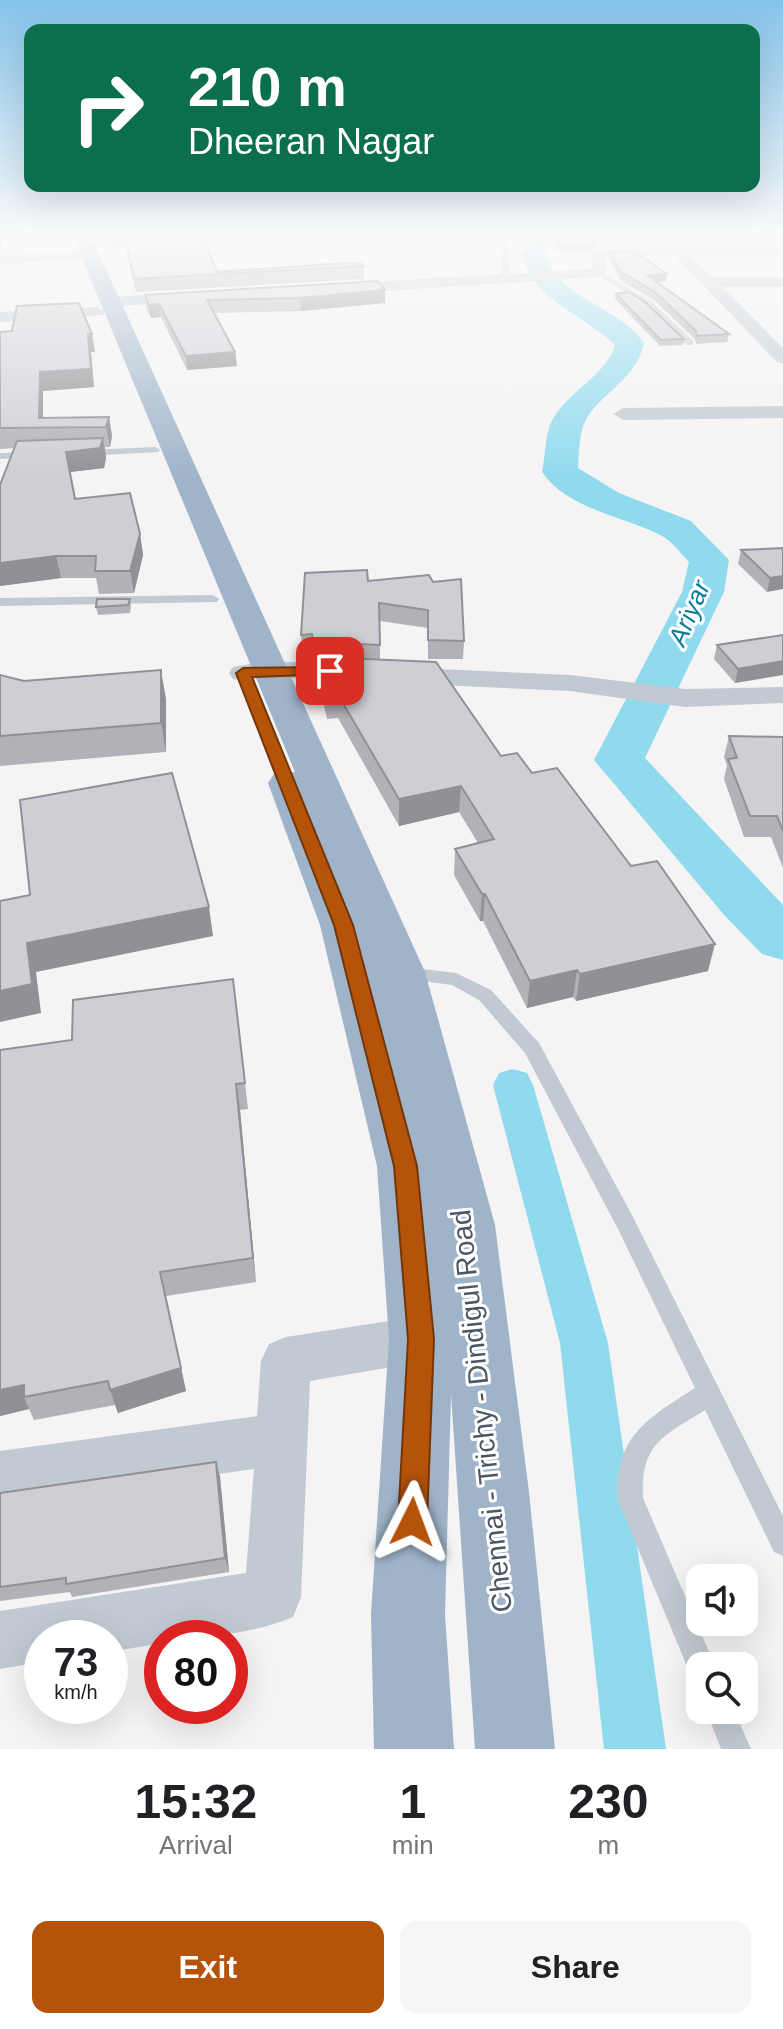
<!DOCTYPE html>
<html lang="en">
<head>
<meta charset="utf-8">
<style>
  body { margin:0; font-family:Arial,sans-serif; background:#f6f6f6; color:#202124; height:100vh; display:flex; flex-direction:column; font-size:30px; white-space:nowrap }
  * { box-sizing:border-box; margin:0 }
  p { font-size:26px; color:#757577 }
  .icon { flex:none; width:44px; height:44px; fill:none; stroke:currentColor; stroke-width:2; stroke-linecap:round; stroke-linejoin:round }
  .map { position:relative; height:1749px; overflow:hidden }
  .drawer { display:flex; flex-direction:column; background:#fff; flex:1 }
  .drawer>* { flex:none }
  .guide { position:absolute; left:24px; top:24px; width:736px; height:168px; border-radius:16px; box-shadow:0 8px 32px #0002; background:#0b6e4f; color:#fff; overflow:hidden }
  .controls { position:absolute; left:686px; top:1564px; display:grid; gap:16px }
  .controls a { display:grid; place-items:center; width:72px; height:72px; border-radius:16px; background:#fff; box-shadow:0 8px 32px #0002; font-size:40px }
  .speed { position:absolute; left:24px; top:1620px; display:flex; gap:16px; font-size:40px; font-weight:700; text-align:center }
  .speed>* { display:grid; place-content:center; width:104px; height:104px; border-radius:50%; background:#fff; box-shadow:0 8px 32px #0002; line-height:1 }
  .speed small { font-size:20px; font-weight:400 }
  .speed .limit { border:12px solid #d22; background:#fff; color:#111 }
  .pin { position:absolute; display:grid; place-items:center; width:68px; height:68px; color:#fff; margin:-34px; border-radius:16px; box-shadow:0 4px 12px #0006 }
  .me { position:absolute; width:88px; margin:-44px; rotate:3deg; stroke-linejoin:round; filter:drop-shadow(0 0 6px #0008) }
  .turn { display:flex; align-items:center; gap:28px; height:168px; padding:0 32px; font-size:36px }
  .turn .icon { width:104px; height:104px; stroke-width:2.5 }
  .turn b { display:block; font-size:56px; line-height:68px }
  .eta { display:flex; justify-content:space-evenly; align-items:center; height:136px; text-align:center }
  .eta b { font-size:48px; font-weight:800; line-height:56px }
  .primary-button { display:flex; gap:16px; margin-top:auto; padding:16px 32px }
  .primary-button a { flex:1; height:92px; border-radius:16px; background:#b45309; color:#fff; font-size:32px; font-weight:800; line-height:92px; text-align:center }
  .primary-button a+a { background:#f6f6f6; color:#202124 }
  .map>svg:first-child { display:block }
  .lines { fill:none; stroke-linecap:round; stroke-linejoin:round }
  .canal { fill:#90daee; fill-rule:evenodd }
  .river { fill:#90daee; fill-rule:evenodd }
  .service { fill:#c1cad2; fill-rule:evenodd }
  .minor { fill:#c1cad2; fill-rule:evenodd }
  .trunk { fill:#9fb4c9; fill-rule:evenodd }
  .wall { fill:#b0b2b7 }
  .shaded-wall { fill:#909195 }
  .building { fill:#cdcfd5; stroke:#909195; stroke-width:2 }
  .route { fill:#b45309; stroke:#753606; stroke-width:2 }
  .labels { text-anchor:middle; stroke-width:6; stroke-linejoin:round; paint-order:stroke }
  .far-water-label { font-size:26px; font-style:italic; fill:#0c7c9b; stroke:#fff }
  .street-label { font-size:28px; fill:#4a5661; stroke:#fff }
</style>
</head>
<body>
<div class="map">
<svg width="783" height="1749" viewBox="0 0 783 1749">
  <rect width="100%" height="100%" fill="#f5f3f3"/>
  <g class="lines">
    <path class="canal" d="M513,1069L527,1073L533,1085L608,1343L666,1749H604L560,1343L493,1085L499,1073Z"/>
    <path class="river" d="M536,234H560L545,253C559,301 618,305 644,343C635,385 591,396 582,430C579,441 579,456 578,468L619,493L691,521L729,560L724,592L645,758L783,905V960L762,954L725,916L594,760L682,592L689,562C681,554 672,541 662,536C625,516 568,510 542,472C545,458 545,441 549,428C560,394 606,378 615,345C582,313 533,301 521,252Z"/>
    <path class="service" d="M501,234H507L510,280L506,282L502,280Z
      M596,272H600L652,302L693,341V345H687L646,306L596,274Z
      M155,447L160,450L158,452L85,456L80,453L85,450Z
      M0,453L33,452L38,455L33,458L0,459Z
      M213,595L219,599L217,602L0,606V598Z
      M406,967L456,973L491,990L539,1043L633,1217L783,1516V1556L774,1552L705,1410C664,1436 640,1443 643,1498L715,1666H700V1679L691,1676L617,1498C616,1435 647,1419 695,1388L619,1231L525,1053L479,1000L452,985L400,978L397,973L400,968Z
      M706,1710H734L751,1749H721Z"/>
    <path class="minor" d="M659,234H673L683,248L783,247V255L691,256L713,278L783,277V287H722L783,348V363L777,362L675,256H605L608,267L603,276L598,277L337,294L329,289L337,284L593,269L590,254L596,249L669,248Z
      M75,252L82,256L80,259L0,264V256Z
      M192,292L200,297L198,300L109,307L101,302L109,297Z
      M97,307L105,312L103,315L0,322V312Z
      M783,406V418L623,420L613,414L623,408Z
      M268,661L570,675L685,689L783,687V703L685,707L570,691L268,677L243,681L233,679L229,673L233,667Z
      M421,1316L438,1322L445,1339L438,1356L421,1362L310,1381L301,1597L293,1617C253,1634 205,1638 162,1638V1643L110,1652V1638H42V1662L0,1669V1611L246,1573L254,1469L0,1505V1451L257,1416L261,1361L269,1344L286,1337Z"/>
    <path class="trunk" d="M72,234H90L425,972L495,1225L529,1492L555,1749H475L451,1394L445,1614L454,1749H374L371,1614L389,1339L377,1166L320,925L268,783L274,774L295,772Z"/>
  </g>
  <path class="wall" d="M112,234L217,272L364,266V279L136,292L125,246H114Z
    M552,234H661L664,238L663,245L596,246L588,252L556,251Z
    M677,234H783L778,238L777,244L685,245Z
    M610,252L666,281L656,282L729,334L727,342L696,344L695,339L654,300L620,280L609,259Z
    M377,281L385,303L301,311L214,313L235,352L237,366L187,370L161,317L151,318L146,308L145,295Z
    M616,294L684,339L683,345L660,346L615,299Z
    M0,332L92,334L95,352H91L94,387L43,391V418L109,417L112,436L110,447H105L106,458L104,468L70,472L75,499L140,534L143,555L134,593L99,594L96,578H61L0,586V485L15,448L0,449Z
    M783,548L767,592L738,564L741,550Z
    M429,575L464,641L463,659H428V628L380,621V660L501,756L532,773L708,971L576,1001L573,997L527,1008L483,921H480L454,875L455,849L478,843L459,812L399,826L338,718L327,719L319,682L318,660H314L313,653H302L301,635L368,581Z
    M130,599L131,607L130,613L98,615L96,607Z
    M783,635L735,683L714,659L717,645Z
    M0,675L24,681L166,699V752L0,766Z
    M729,736L783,737V868L771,837H744L724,779L727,765L724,757Z
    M233,979L248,1109L240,1110L256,1282L166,1296L186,1391L118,1413L115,1405L34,1420L29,1409L0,1416V1050L72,1040Z
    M216,1462L220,1477L229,1572L72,1597L70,1592L0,1601V1493Z"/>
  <path class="shaded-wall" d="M0,234H5L0,254Z
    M112,234H123L125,246H114Z
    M770,234H783V238H778Z
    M597,239L596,246L588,252L589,245Z
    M667,274L666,281L646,283L647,275Z
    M385,290V303L301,311L300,298Z
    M159,304L161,317L151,318L149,305Z
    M88,334H92L95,352H91L94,387L43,391V428L39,418L40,372Z
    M235,352L237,366L187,370L186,356Z
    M109,417L112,436L110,447L106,427Z
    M103,438L106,458L104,468L70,472L66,452Z
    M140,534L143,555L134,593L130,571Z
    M56,556L61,578L0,586V563Z
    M783,576V589L767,592L770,578Z
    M783,661V675L735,683L738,669Z
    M161,670L166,699V752L161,723Z
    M461,786L459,812L399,826V799Z
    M482,894H485L483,921H480Z
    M209,907L213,936L36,972L41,1013L0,1022V991L27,943Z
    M715,944L708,971L576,1001L580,974Z
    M577,970L573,997L527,1008L530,981Z
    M236,1084L240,1110L256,1282L253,1258Z
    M160,1272L186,1391L118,1413L110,1390Z
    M24,1385V1397L29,1409L0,1416V1390Z
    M216,1462L220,1477L229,1572L225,1558Z"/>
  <path class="building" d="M124,234H202L217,272L330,264L360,263L364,266L134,279Z
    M554,234H661L664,238L597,239L589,245L557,244Z
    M683,234H774L778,237L686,238Z
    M610,252H635L667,274L647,275L729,334L697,336L696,331L655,292L621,272Z
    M377,281L385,290L300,298L207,300L235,352L186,356L159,304L149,305L145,295Z
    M629,292L645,302L684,339L661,340L616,294Z
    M79,303L92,334H88L91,369L40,372L39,418L109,417L106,427L0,428V332L12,331L17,306Z
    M103,438L100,448L66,452L75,499L130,493L140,534L130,571H95L96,556H56L0,563V485L17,441Z
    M783,548V576L770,578L741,550Z
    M367,570L368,581L429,575L433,582L461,579L464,641L428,640V610L379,603L380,645L313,642L312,634L301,635L305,573Z
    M97,599H130L128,605L96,607Z
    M783,635V661L738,669L717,645Z
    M318,657L436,662L501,756L517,753L532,773L557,768L631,866L657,861L715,944L580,974L577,970L530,981L485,894H482L455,849L494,839L461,786L399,799L337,693L326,694Z
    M161,670V723L0,736V675L24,681Z
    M729,736L783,737V831L777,816H750L728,759L737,758Z
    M172,773L209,907L27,943L32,984L0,991V901L30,895L20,800Z
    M233,979L245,1083L236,1084L253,1258L160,1272L181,1368L110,1390L108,1381L24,1397V1385L0,1390V1050L72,1040L73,1000Z
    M216,1462L225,1558L66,1584V1578L0,1587V1493Z"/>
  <linearGradient id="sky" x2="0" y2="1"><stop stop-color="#85c3ea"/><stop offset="0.49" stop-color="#fafafa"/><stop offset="1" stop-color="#fafafa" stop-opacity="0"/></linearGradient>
  <rect width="783" height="479" fill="url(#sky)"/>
  <path class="route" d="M330,667L337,671L335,674L252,677L353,925L417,1166L434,1339L427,1522L423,1533L412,1537L402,1533L398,1522L408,1339L394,1166L334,925L236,673L243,668Z"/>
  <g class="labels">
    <g class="far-water-label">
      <text transform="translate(689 613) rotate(-67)" y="9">Ariyar</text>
    </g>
    <g class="street-label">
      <text transform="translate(481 1411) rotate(-96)" y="10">Chennai - Trichy - Dindigul Road</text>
    </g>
  </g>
</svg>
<div class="controls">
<a><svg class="icon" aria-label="sound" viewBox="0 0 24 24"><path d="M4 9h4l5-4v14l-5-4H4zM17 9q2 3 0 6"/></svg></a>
<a><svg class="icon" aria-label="search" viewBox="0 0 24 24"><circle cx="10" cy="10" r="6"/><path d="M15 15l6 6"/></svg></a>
</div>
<div class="speed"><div>73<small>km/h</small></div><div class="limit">80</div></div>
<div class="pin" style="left:330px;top:671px;background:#d93025"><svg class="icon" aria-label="arrive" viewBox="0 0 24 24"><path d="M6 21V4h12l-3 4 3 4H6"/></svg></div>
<svg class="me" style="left:412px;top:1522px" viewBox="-20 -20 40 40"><path d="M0-17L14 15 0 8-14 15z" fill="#b45309" stroke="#fff" stroke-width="4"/></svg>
<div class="guide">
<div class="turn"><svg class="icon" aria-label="right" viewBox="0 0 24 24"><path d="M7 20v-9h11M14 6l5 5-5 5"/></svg><div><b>210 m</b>Dheeran Nagar</div></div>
</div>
</div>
<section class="drawer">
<div class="eta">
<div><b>15:32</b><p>Arrival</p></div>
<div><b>1</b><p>min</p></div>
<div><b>230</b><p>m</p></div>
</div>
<div class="primary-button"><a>Exit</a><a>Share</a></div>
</section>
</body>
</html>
